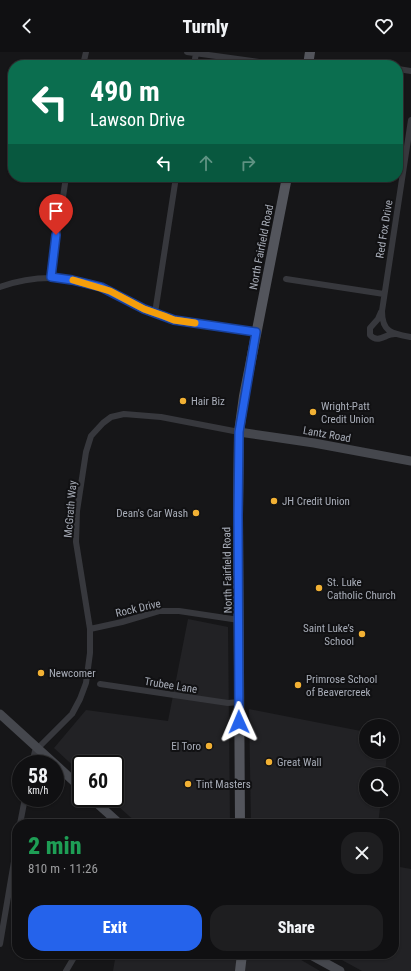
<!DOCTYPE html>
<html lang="en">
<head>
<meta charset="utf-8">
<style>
  body { margin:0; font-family:"Roboto Condensed",sans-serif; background:#1e1e20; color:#f1f3f6; height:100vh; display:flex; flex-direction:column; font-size:15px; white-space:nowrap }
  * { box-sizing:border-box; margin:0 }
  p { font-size:13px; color:#9c9d9f }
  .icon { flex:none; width:22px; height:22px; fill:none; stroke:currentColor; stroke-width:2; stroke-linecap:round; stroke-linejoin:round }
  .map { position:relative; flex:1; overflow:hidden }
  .sheet { position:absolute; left:12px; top:767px; width:387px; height:140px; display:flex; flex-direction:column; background:#101012; border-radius:16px; box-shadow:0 1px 3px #0004,0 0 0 1px #303032 }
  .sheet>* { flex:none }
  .hud { position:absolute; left:8px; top:8px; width:395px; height:122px; border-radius:16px; box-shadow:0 1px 3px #0004,0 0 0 1px #303032; background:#0b6e4f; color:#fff; overflow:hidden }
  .buttons { position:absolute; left:359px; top:667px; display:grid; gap:8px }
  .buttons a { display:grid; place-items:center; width:40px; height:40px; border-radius:50%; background:#101012; box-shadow:0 1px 3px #0004,0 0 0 1px #303032; font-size:20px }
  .speed { position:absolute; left:12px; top:703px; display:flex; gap:8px; font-size:20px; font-weight:700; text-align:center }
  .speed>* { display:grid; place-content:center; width:52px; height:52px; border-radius:50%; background:#101012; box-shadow:0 1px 3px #0004,0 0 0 1px #303032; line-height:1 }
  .speed small { font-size:10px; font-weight:400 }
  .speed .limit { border:2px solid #111; border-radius:6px; background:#fff; color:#111 }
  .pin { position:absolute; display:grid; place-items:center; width:34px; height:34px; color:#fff; margin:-41px -17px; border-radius:50% 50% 50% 0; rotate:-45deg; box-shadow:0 0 4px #0007 }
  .pin .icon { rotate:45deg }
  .me { position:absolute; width:44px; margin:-22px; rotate:359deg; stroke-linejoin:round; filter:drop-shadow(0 0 3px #0008) }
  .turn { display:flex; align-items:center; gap:14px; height:84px; padding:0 16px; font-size:18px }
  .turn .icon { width:52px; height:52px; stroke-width:2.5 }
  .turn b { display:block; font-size:28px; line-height:34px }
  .lanes { display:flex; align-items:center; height:38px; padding:0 16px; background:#0003; justify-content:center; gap:20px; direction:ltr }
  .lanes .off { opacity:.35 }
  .round { display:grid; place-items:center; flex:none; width:42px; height:42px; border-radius:16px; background:#1e1e20 }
  .head { display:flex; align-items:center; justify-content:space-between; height:68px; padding:0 16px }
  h1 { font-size:24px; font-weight:800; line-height:30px; color:#1e9e55 }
  .button { display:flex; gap:8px; margin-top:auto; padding:8px 16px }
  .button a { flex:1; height:46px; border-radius:16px; background:#2563eb; color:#fff; font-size:16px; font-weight:800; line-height:46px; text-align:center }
  .button a+a { background:#1e1e20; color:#f1f3f6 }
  header { display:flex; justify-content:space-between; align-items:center; height:52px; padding:0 16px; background:#101012; font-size:18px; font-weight:800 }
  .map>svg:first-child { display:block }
  .built { fill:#222225 }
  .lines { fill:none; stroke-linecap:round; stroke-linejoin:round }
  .street { stroke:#37383d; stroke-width:6 }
  .secondary { stroke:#45474d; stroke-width:9 }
  .primary { stroke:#53555c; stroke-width:10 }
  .route-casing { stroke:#184099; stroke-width:10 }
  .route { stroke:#2563eb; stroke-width:7 }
  .slow { stroke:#f59e0b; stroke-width:7 }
  .poi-dot { fill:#f2b134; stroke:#111113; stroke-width:1.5 }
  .labels { text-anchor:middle; stroke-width:4; stroke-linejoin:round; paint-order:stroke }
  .street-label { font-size:11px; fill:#a8adb8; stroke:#111113 }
  .poi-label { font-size:11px; fill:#a8adb8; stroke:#111113; text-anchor:start }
</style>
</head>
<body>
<header><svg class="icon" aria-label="back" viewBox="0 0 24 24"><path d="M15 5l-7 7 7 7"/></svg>Turnly<svg class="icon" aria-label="heart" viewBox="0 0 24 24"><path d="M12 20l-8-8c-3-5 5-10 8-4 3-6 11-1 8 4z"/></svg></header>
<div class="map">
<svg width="411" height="919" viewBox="0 0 411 919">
  <rect width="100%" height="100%" fill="#161618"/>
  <path class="built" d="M188,567L228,575L230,772H138L109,746H115V712H81V721L54,696L86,658L168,669Z
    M249,657L366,680V700H387L385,722H366V748H381L378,772H251Z
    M394,814L411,817V919H362L331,902H394Z
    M116,902H291L320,919H113Z"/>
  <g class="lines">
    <path class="street" d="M187,0L281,13
      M83,13L86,0
      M194,13L196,1
      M398,17L411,19
      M411,68L382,259C382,281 393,282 411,285
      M51,225L66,125
      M286,227L384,242
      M0,235C36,222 75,223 110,239C129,248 146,259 166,265C178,269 190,270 202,272C220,274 238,277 257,280
      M381,260L378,267L370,276V283C378,292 385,282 395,282
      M155,261L176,125
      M90,577L122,570L159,559H179L239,568
      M100,632L228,651L239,650
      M32,712L35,699L72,662L80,647L86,631L90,601V577L76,490L77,459L86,400L91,384L103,371L111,365L124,362L161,365L239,380
      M20,772L25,746
      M0,892L17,792
      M66,919L76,902"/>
    <path class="secondary" d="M239,380L314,391L411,409
      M0,662L55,712
      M55,712L81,736
      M91,746L120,772
      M309,902L340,919"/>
    <path class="primary" d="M308,13L310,0
      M240,772L238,464L239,380L244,344L287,125
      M240,919L242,902"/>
  </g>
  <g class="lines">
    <g class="route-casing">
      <path id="route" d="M56,183L51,225L72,228L101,235L144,257L174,268L256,280L239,380L238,464L239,670"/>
    </g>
    <use href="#route" class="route"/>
    <path class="slow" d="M73,228L110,239L144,257L164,264L174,268L195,271"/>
  </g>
  <g class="poi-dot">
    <circle cx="183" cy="349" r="4"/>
    <circle cx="313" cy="360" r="4"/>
    <circle cx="274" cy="449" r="4"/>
    <circle cx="196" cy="461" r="4"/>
    <circle cx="319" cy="536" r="4"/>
    <circle cx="362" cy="582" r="4"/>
    <circle cx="41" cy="621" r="4"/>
    <circle cx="298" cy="633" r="4"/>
    <circle cx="209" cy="694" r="4"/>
    <circle cx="269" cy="710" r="4"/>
    <circle cx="188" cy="732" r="4"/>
  </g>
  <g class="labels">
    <g class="street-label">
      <text transform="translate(384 177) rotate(-81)" y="4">Red Fox Drive</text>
      <text transform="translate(261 195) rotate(-79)" y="4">North Fairfield Road</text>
      <text transform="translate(327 382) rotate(10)" y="4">Lantz Road</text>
      <text transform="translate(70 457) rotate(-85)" y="4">McGrath Way</text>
      <text transform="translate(227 518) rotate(-91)" y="4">North Fairfield Road</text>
      <text transform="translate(138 556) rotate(-13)" y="4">Rock Drive</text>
      <text transform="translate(171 633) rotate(9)" y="4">Trubee Lane</text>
    </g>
    <g class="poi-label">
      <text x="191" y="353">Hair Biz</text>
      <text x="321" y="358">Wright-Patt<tspan x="321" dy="13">Credit Union</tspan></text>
      <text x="282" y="453">JH Credit Union</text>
      <text x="188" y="465" text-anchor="end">Dean's Car Wash</text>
      <text x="327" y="534">St. Luke<tspan x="327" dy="13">Catholic Church</tspan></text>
      <text x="354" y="580" text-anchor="end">Saint Luke’s<tspan x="354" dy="13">School</tspan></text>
      <text x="49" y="625">Newcomer</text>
      <text x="306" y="631">Primrose School<tspan x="306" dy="13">of Beavercreek</tspan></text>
      <text x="201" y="698" text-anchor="end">El Toro</text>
      <text x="277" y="714">Great Wall</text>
      <text x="196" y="736">Tint Masters</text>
    </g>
  </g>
</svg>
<div class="buttons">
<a><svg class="icon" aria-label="sound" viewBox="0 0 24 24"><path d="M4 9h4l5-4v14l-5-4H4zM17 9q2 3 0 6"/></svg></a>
<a><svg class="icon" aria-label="search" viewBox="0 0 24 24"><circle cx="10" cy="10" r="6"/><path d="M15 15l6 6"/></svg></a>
</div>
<div class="speed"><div>58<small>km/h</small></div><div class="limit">60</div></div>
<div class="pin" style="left:56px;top:183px;background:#d93025"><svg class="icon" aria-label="arrive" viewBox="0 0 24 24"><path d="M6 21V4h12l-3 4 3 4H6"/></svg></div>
<svg class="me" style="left:239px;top:670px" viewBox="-20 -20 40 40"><path d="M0-17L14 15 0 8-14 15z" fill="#2563eb" stroke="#fff" stroke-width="4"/></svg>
<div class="hud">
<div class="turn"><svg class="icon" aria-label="left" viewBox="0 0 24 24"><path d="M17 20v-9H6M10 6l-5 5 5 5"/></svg><div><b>490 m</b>Lawson Drive</div></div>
<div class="lanes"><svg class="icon" aria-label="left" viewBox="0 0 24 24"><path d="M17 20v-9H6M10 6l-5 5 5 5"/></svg><svg class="icon off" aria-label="ahead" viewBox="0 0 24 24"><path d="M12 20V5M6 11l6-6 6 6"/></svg><svg class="icon off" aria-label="right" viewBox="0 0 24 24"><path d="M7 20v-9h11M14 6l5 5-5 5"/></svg></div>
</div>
<section class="sheet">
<div class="head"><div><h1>2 min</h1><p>810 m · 11:26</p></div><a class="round"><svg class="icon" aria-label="close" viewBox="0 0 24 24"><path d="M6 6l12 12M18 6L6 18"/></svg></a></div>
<div class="button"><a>Exit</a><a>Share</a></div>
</section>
</div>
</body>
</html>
